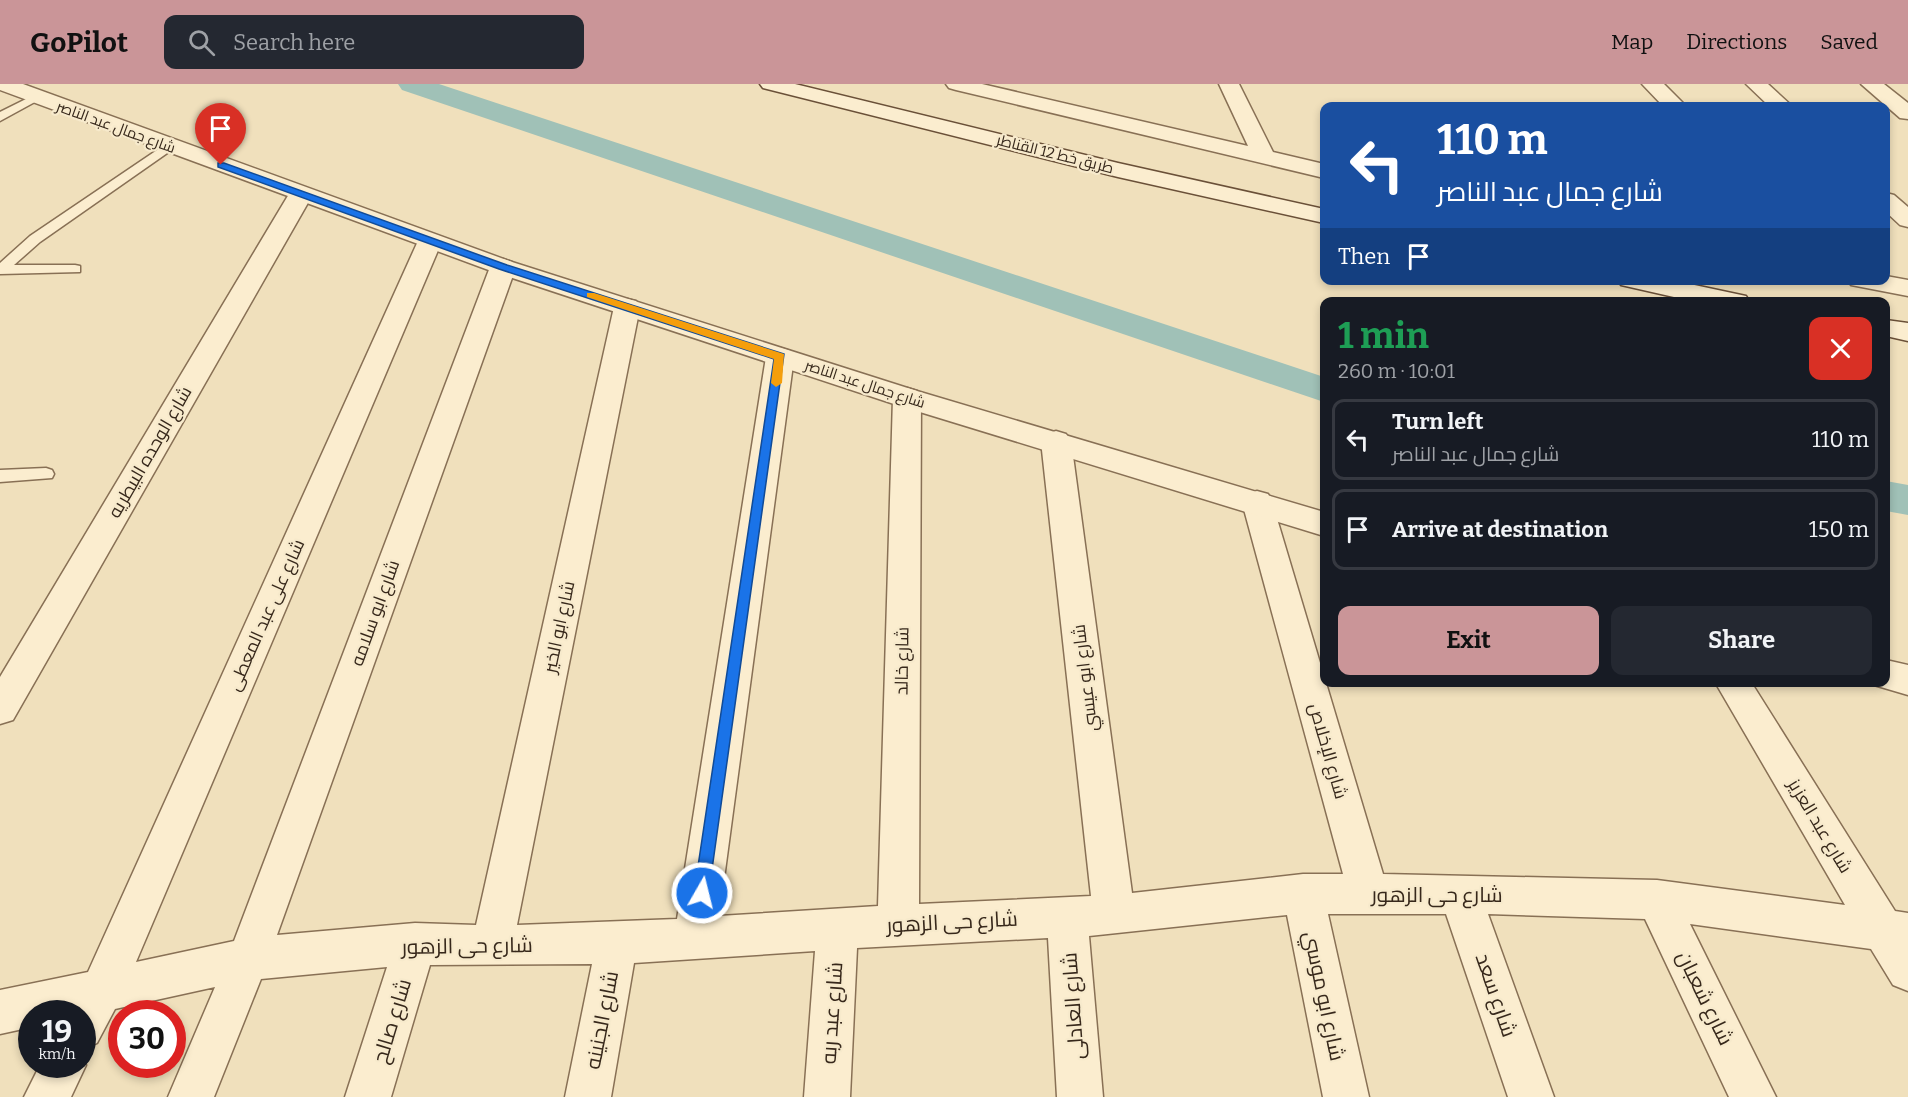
<!DOCTYPE html>
<html lang="en">
<head>
<meta charset="utf-8">
<style>
  body { margin:0; font-family:Bitter,Cairo,serif; background:#242831; color:#f1f3f6; height:100vh; display:flex; flex-direction:column; font-size:22px; white-space:nowrap }
  * { box-sizing:border-box; margin:0 }
  p { font-size:20px; color:#9ea1a6 }
  .icon { flex:none; width:33px; height:33px; fill:none; stroke:currentColor; stroke-width:2; stroke-linecap:round; stroke-linejoin:round }
  .map { position:relative; flex:1; overflow:hidden }
  .side { position:absolute; left:1320px; top:213px; width:570px; height:390px; display:flex; flex-direction:column; background:#171b24; border-radius:12px; box-shadow:0 3px 9px #0003 }
  .side>* { flex:none }
  .guide { position:absolute; left:1320px; top:18px; width:570px; height:183px; border-radius:12px; box-shadow:0 3px 9px #0003; background:#1a4fa0; color:#fff; overflow:hidden }
  .speed { position:absolute; left:18px; top:916px; display:flex; gap:12px; font-size:30px; font-weight:700; text-align:center }
  .speed>* { display:grid; place-content:center; width:78px; height:78px; border-radius:50%; background:#171b24; box-shadow:0 3px 9px #0003; line-height:1 }
  .speed small { font-size:15px; font-weight:400 }
  .speed .limit { border:9px solid #d22; background:#fff; color:#111 }
  .pin { position:absolute; display:grid; place-items:center; width:51px; height:51px; color:#fff; margin:-62px -26px; border-radius:50% 50% 50% 0; rotate:-45deg; box-shadow:0 0 6px #0007 }
  .pin .icon { rotate:45deg }
  .me { position:absolute; width:66px; margin:-33px; rotate:8deg; stroke-linejoin:round; filter:drop-shadow(0 0 4px #0008) }
  .turn { display:flex; align-items:center; gap:21px; height:126px; padding:0 18px; font-size:27px }
  .turn .icon { width:78px; height:78px; stroke-width:2.5 }
  .turn b { display:block; font-size:42px; line-height:51px }
  .then { display:flex; align-items:center; height:57px; padding:0 18px; background:#0003; gap:12px; font-size:22px }
  .round { display:grid; place-items:center; flex:none; width:63px; height:63px; border-radius:12px; background:#242831 }
  .headline { display:flex; align-items:center; justify-content:space-between; height:102px; padding:0 18px }
  h1 { font-size:36px; font-weight:700; line-height:45px; color:#1e9e55 }
  .cta { display:flex; gap:12px; margin-top:auto; padding:12px 18px }
  .cta a { flex:1; height:69px; border-radius:12px; background:#ca9598; color:#111; font-size:24px; font-weight:700; line-height:69px; text-align:center }
  .cta a+a { background:#242831; color:#f1f3f6 }
  ul { padding:0; list-style:none }
  li { display:flex; align-items:center; gap:18px; height:81px; margin:0 12px 9px; padding:0 6px; border:3px solid #363941; border-radius:12px }
  li div { flex:1 }
  li b { display:block; font-size:22px }
  li em { font-style:normal }
  header { display:flex; align-items:center; gap:36px; box-sizing:border-box; height:84px; padding:0 30px; background:#ca9598; color:#111 }
  header strong { font-size:28px }
  nav { display:flex; gap:33px; margin-inline-start:auto; font-size:21px }
  .search { width:420px; height:54px; background:#242831; display:flex; align-items:center; gap:15px; box-sizing:border-box; padding:0 21px; border-radius:12px; color:#9ea1a6; font-size:22px }
  .map>svg:first-child { display:block }
  .lines { fill:none; stroke-linecap:round; stroke-linejoin:round }
  .canal { fill:#a0c1b7; fill-rule:evenodd }
  .service-casing { stroke:#887055; stroke-width:3 }
  .minor-casing { stroke:#887055; stroke-width:3 }
  .tertiary-casing { stroke:#887055; stroke-width:3 }
  .secondary-casing { stroke:#6a5038; stroke-width:3 }
  .service { fill:#fbedcf; fill-rule:evenodd }
  .minor { fill:#fbedcf; fill-rule:evenodd }
  .tertiary { fill:#fbedcf; fill-rule:evenodd }
  .secondary { fill:#fbedcf; fill-rule:evenodd }
  .route { fill:#1a73e8; stroke:#114b97; stroke-width:1.5 }
  .slow { fill:#f59e0b }
  .labels { text-anchor:middle; stroke-width:4.5; stroke-linejoin:round; paint-order:stroke }
  .far-street-label { font-size:15px; fill:#37281b; stroke:#f7eacc }
  .street-label { font-size:18px; fill:#37281b; stroke:#f7eacc }
  .near-street-label { font-size:21px; fill:#37281b; stroke:#f7eacc }
</style>
</head>
<body>
<header>
<strong>GoPilot</strong>
<div class="search"><svg class="icon" aria-label="search" viewBox="0 0 24 24"><circle cx="10" cy="10" r="6"/><path d="M15 15l6 6"/></svg>Search here</div>
<nav><a>Map</a><a>Directions</a><a>Saved</a></nav>
</header>
<div class="map">
<svg width="1908" height="1013" viewBox="0 0 1908 1013">
  <rect width="100%" height="100%" fill="#f0e0bc"/>
  <g class="lines">
    <path class="canal" d="M398,0H439L1324,293V318L402,6Z
      M1886,397L1908,401V431L1886,427Z"/>
    <g class="service-casing">
      <path id="service" d="M34,11L44,13L0,37V28Z
        M169,58L173,59V65L40,158L14,181H75L80,182V188L0,190V179L30,152Z
        M46,384L52,386L54,390L52,394L0,398V386Z"/>
    </g>
    <g class="minor-casing">
      <path id="minor" d="M946,0H982L1248,62L1219,0H1239L1273,68L1324,80V94L956,6L949,4Z
        M1642,0H1664L1686,22H1663Z
        M1746,0H1768L1792,22H1769Z
        M1861,0H1884L1908,19V35L1900,34Z
        M301,103L309,105L313,110L13,636L0,640V593L289,110L293,105Z
        M1886,109L1894,111L1908,123V143L1900,141L1886,128Z
        M430,150L439,152L442,157L136,878L234,857L490,183L494,178L503,175L512,178L516,183L277,851L415,839L476,841L614,223L618,217L627,215L636,217L640,223L517,841L677,835L766,273L770,267L780,264L790,267L794,273L719,832L878,822L893,314L897,307L907,304L917,307L921,314L919,820L1091,812L1041,357L1046,350L1056,347L1066,350L1071,357L1132,809L1303,790H1343L1242,418L1246,410L1257,407L1268,410L1272,418L1383,790L1657,796L1845,821L1715,598H1751L1895,827L1908,829V907L1893,901L1871,865L1690,840L1776,1013H1729L1645,835L1488,830L1554,1013H1508L1446,830H1328L1369,1013H1323L1287,831L1089,852L1103,1013H1057L1048,854L857,864L850,1013H804L815,867L634,879L611,1013H565L592,880L430,881L391,1013H345L387,883L261,895L214,1013H168L215,903L115,925L97,959L82,966V930H32V943L0,950V906L88,888L418,157L421,152Z
        M1886,192L1908,196V212L1851,201L1848,196H1886Z
        M82,972L86,981L71,1013H24L40,981H82Z"/>
    </g>
    <g class="tertiary-casing">
      <path id="tertiary" d="M0,0H23L512,178L917,307L1324,428V452L897,321L494,188L0,6Z
        M1886,576L1908,581V611L1874,601L1872,598H1886Z"/>
    </g>
    <g class="secondary-casing">
      <path id="secondary" d="M760,0H795L1118,79L1324,125V139L1118,93L763,4Z
        M1618,196H1671L1746,212L1750,218H1696L1621,201Z
        M1886,236L1908,239V257L1886,252Z"/>
    </g>
    <use href="#service" class="service"/>
    <use href="#minor" class="minor"/>
    <use href="#tertiary" class="tertiary"/>
    <use href="#secondary" class="secondary"/>
  </g>
  <path class="route" d="M218,79H224L507,181L784,270L708,814L702,817L696,814L694,809L774,275L499,185L218,83Z"/>
  <path class="slow" d="M587,209H594L784,270L782,299L776,303L771,299L774,275L587,213Z"/>
  <g class="labels">
    <g class="far-street-label">
      <text transform="translate(116 43) rotate(20)" y="5">شارع جمال عبد الناصر</text>
      <text transform="translate(1055 70) rotate(14)" y="5">طريق خط 12 القناطر</text>
      <text transform="translate(865 300) rotate(18)" y="5">شارع جمال عبد الناصر</text>
    </g>
    <g class="street-label">
      <text transform="translate(150 368) rotate(-60)" y="6">شارع الوحده البيطريه</text>
      <text transform="translate(375 529) rotate(-70)" y="6">شارع ابو سلامه</text>
      <text transform="translate(266 531) rotate(-66)" y="6">شارع على عبد المعطى</text>
      <text transform="translate(559 543) rotate(-78)" y="6">شارع ابو الخير</text>
      <text transform="translate(902 577) rotate(-89)" y="6">شارع خالد</text>
      <text transform="translate(1085 594) rotate(-97)" y="6">شارع ابو عيسي</text>
      <text transform="translate(1328 667) rotate(74)" y="6">شارع الإخلاص</text>
      <text transform="translate(1820 742) rotate(59)" y="6">شارع عبد العزيز</text>
    </g>
    <g class="near-street-label">
      <text x="1437" y="818">شارع حى الزهور</text>
      <text transform="translate(952 838) rotate(-3)" y="7">شارع حى الزهور</text>
      <text transform="translate(467 862) rotate(-1)" y="7">شارع حى الزهور</text>
      <text transform="translate(1496 911) rotate(71)" y="7">شارع سعد</text>
      <text transform="translate(1324 912) rotate(78)" y="7">شارع ابو موسي</text>
      <text transform="translate(1705 914) rotate(64)" y="7">شارع شعبان</text>
      <text transform="translate(1073 922) rotate(-94)" y="7">شارع العادلى</text>
      <text transform="translate(832 929) rotate(-86)" y="7">شارع عبد ربه</text>
      <text transform="translate(602 936) rotate(-79)" y="7">شارع الجنينه</text>
      <text transform="translate(392 937) rotate(-73)" y="7">شارع صالح</text>
    </g>
  </g>
</svg>
<div class="speed"><div>19<small>km/h</small></div><div class="limit">30</div></div>
<div class="pin" style="left:221px;top:81px;background:#d93025"><svg class="icon" aria-label="arrive" viewBox="0 0 24 24"><path d="M6 21V4h12l-3 4 3 4H6"/></svg></div>
<svg class="me" style="left:702px;top:809px" viewBox="-20 -20 40 40"><circle r="17" fill="#1a73e8" stroke="#fff" stroke-width="3"/><path d="M0-11L8 9 0 5-8 9z" fill="#fff"/></svg>
<div class="guide">
<div class="turn"><svg class="icon" aria-label="left" viewBox="0 0 24 24"><path d="M17 20v-9H6M10 6l-5 5 5 5"/></svg><div><b>110 m</b>شارع جمال عبد الناصر</div></div>
<div class="then">Then<svg class="icon" aria-label="arrive" viewBox="0 0 24 24"><path d="M6 21V4h12l-3 4 3 4H6"/></svg></div>
</div>
<section class="side">
<div class="headline"><div><h1>1 min</h1><p>260 m · 10:01</p></div><a class="round" style="background:#d93025;color:#fff"><svg class="icon" aria-label="close" viewBox="0 0 24 24"><path d="M6 6l12 12M18 6L6 18"/></svg></a></div>
<ul>
<li><svg class="icon" aria-label="left" viewBox="0 0 24 24"><path d="M17 20v-9H6M10 6l-5 5 5 5"/></svg><div><b>Turn left</b><p>شارع جمال عبد الناصر</p></div><em>110 m</em></li>
<li><svg class="icon" aria-label="arrive" viewBox="0 0 24 24"><path d="M6 21V4h12l-3 4 3 4H6"/></svg><div><b>Arrive at destination</b></div><em>150 m</em></li>
</ul>
<div class="cta"><a>Exit</a><a>Share</a></div>
</section>
</div>
</body>
</html>
